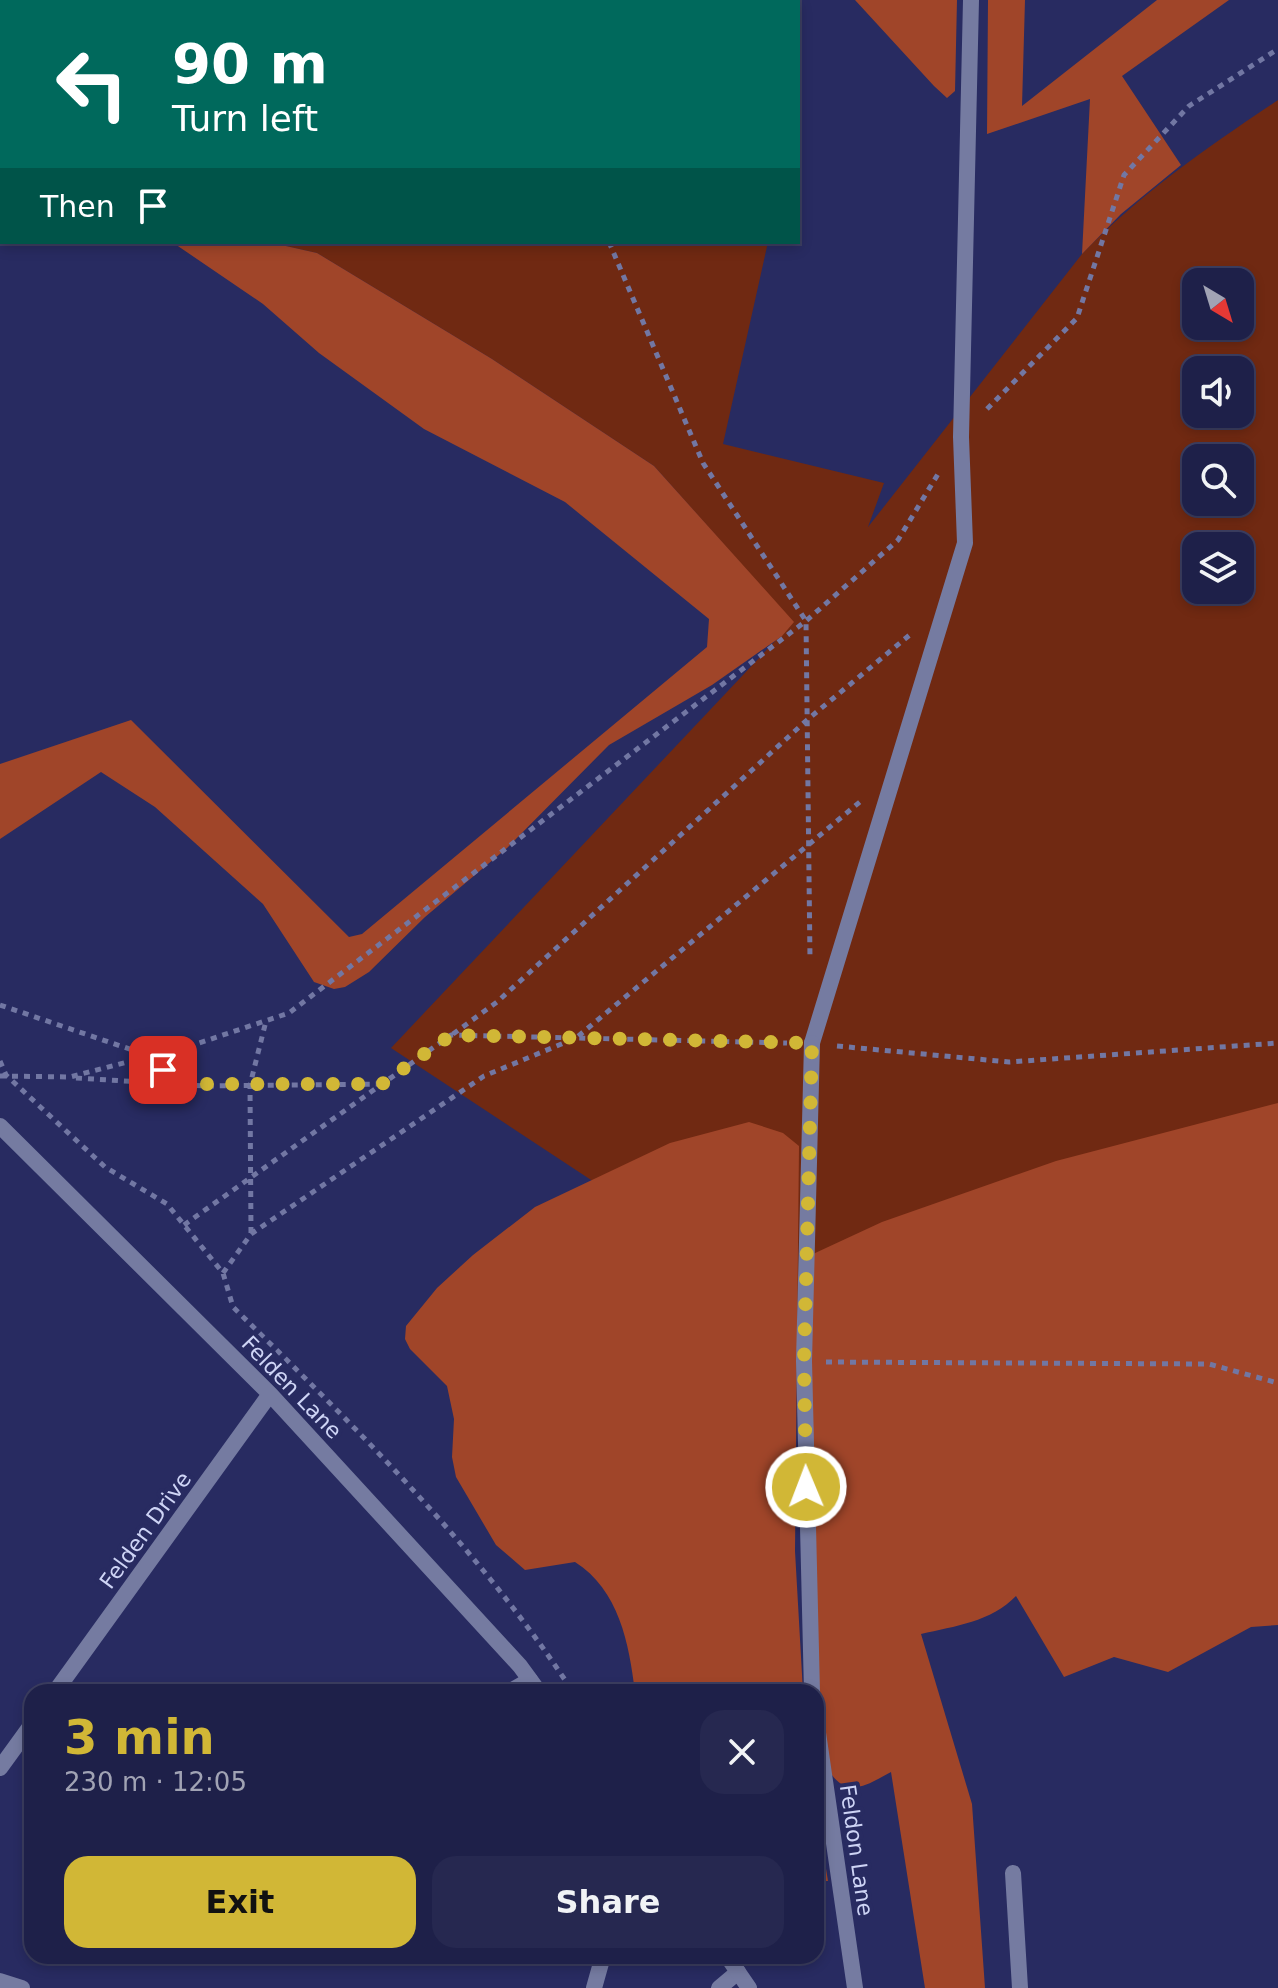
<!DOCTYPE html>
<html lang="en">
<head>
<meta charset="utf-8">
<style>
  body { margin:0; font-family:"DejaVu Sans",sans-serif; background:#262850; color:#f1f3f6; height:100vh; display:flex; flex-direction:column; font-size:30px; white-space:nowrap }
  * { box-sizing:border-box; margin:0 }
  p { font-size:26px; color:#a1a3b4 }
  .icon { flex:none; width:44px; height:44px; fill:none; stroke:currentColor; stroke-width:2; stroke-linecap:round; stroke-linejoin:round }
  .map { position:relative; flex:1; overflow:hidden }
  .drawer { position:absolute; left:24px; top:1684px; width:800px; height:280px; display:flex; flex-direction:column; background:#1e2049; border-radius:24px; box-shadow:0 4px 12px #0003,0 0 0 2px #3c3e61 }
  .drawer>* { flex:none }
  .banner { position:absolute; left:0px; top:0px; width:800px; height:244px; box-shadow:0 4px 12px #0003,0 0 0 2px #3c3e61; background:#00695c; color:#fff; overflow:hidden }
  .needle { width:52px; rotate:142deg }
  .fabs { position:absolute; left:1182px; top:268px; display:grid; gap:16px }
  .fabs a { display:grid; place-items:center; width:72px; height:72px; border-radius:16px; background:#1e2049; box-shadow:0 4px 12px #0003,0 0 0 2px #3c3e61; font-size:40px }
  .pin { position:absolute; display:grid; place-items:center; width:68px; height:68px; color:#fff; margin:-34px; border-radius:16px; box-shadow:0 4px 12px #0006 }
  .me { position:absolute; width:88px; margin:-44px; rotate:359deg; stroke-linejoin:round; filter:drop-shadow(0 0 6px #0008) }
  .turn { display:flex; align-items:center; gap:28px; height:168px; padding:0 40px; font-size:36px }
  .turn .icon { width:104px; height:104px; stroke-width:2.5 }
  .turn b { display:block; font-size:56px; line-height:68px }
  .then { display:flex; align-items:center; height:76px; padding:0 40px; background:#0003; gap:16px; font-size:30px }
  .round { display:grid; place-items:center; flex:none; width:84px; height:84px; border-radius:24px; background:#262850 }
  .overview { display:flex; align-items:center; justify-content:space-between; height:136px; padding:0 40px }
  h1 { font-size:48px; font-weight:600; line-height:60px; color:#d1b736 }
  .action { display:flex; gap:16px; margin-top:auto; padding:16px 40px }
  .action a { flex:1; height:92px; border-radius:24px; background:#d1b736; color:#111; font-size:32px; font-weight:600; line-height:92px; text-align:center }
  .action a+a { background:#262850; color:#f1f3f6 }
  .map>svg:first-child { display:block }
  .green { fill:#702912; fill-rule:evenodd }
  .forest { fill:#a04529 }
  .lines { fill:none; stroke-linecap:round; stroke-linejoin:round }
  .path { stroke:#7277a3; stroke-width:5; stroke-dasharray:6 6; stroke-linecap:butt }
  .lane { stroke:#757ba1; stroke-width:16 }
  .street { stroke:#757ba1; stroke-width:16 }
  .route { stroke:#d1b736; stroke-width:14; stroke-dasharray:0 25.2 }
  .labels { text-anchor:middle; stroke-width:8; stroke-linejoin:round; paint-order:stroke }
  .street-label { font-size:22px; fill:#ced4f5; stroke:#282b61 }
</style>
</head>
<body>
<div class="map">
<svg width="1278" height="1988" viewBox="0 0 1278 1988">
  <rect width="100%" height="100%" fill="#282b61"/>
  <path class="green" d="M0,0H264V2H2V75Z
    M1278,100V1506L1198,1580L391,1048L793,622L654,466L492,359L317,253L268,242H768L723,444L884,483L868,527L1082,254C1141,193 1208,147 1278,100ZM1196,282H1240V326H1196ZM1196,370H1240V414H1196ZM1196,458H1240V502H1196ZM1196,546H1240V590H1196Z"/>
  <path class="forest" d="M855,0H957L955,91L947,98L934,86Z
    M988,0H1025L1022,106L1157,0H1229L1122,76L1181,165L1121,214L1082,254L1090,99L987,134Z
    M172,242H268L317,253L492,359L654,466L794,622L782,636L712,685L609,745L507,848L425,917L369,972L345,987L334,989L314,982L263,904L155,807L101,772L0,839V764L131,720L349,937L362,934L707,647L709,619L565,502L424,429L319,353L263,304Z
    M1278,1103V1625L1251,1627L1168,1672L1114,1657L1064,1677L1016,1596C991,1622 955,1626 921,1634L972,1804L985,1988H925L891,1772C867,1785 845,1801 827,1767C806,1596 810,1426 813,1254L882,1222L1056,1161Z
    M749,1122L783,1133L799,1146L795,1551L803,1692H635C629,1643 619,1590 575,1562L525,1570L496,1545L456,1477L452,1457L454,1419L447,1386L410,1349L405,1339L406,1326L437,1288L473,1255L535,1207L670,1143Z
    M816,1807L828,1881H816Z"/>
  <g class="lines">
    <path class="path" d="M544,0V2
      M609,242L703,463L806,621L810,959
      M987,409L1077,318L1124,175L1189,106L1278,49
      M0,1005L150,1056L175,1084
      M453,1034L497,1002L807,720L912,633
      M837,1046L1009,1062L1278,1043
      M0,1061L6,1075L105,1167L167,1204L223,1273L233,1307C355,1427 479,1548 573,1692
      M0,1076L70,1077L196,1044L289,1013L806,621L898,540L938,474
      M76,1078L205,1086L381,1084
      M184,1225L451,1035L787,1043
      M251,1233L250,1085L266,1021
      M223,1273L251,1234L484,1076L576,1038L861,801
      M826,1362L1209,1364L1278,1383"/>
    <path class="lane" d="M812,1043L965,543L961,437L971,0
      M509,1692L530,1680
      M1013,1873L1020,1988
      M0,1981L22,1988
      M594,1988L603,1956
      M719,1988L738,1972"/>
    <path class="street" d="M812,1043L804,1361L812,1692
      M0,1126L270,1394L520,1666L539,1692
      M55,1692L270,1394
      M816,1719L855,1988
      M0,1768L32,1724
      M727,1956L749,1988"/>
  </g>
  <g class="lines">
    <path class="route" d="M163,1070L175,1084H382L451,1035L812,1043L804,1361L806,1487"/>
  </g>
  <g class="labels">
    <g class="street-label">
      <text transform="translate(292 1387) rotate(46)" y="8">Felden Lane</text>
      <text transform="translate(145 1530) rotate(-54)" y="8">Felden Drive</text>
      <text transform="translate(857 1850) rotate(82)" y="8">Feldon Lane</text>
    </g>
  </g>
</svg>
<div class="fabs">
<a><svg class="needle" viewBox="-14 -14 28 28"><path d="M0-13l5 13h-10z" fill="#e53935"/><path d="M0 13l5-13h-10z" fill="#a1a3b4"/></svg></a>
<a><svg class="icon" aria-label="sound" viewBox="0 0 24 24"><path d="M4 9h4l5-4v14l-5-4H4zM17 9q2 3 0 6"/></svg></a>
<a><svg class="icon" aria-label="search" viewBox="0 0 24 24"><circle cx="10" cy="10" r="6"/><path d="M15 15l6 6"/></svg></a>
<a><svg class="icon" aria-label="layers" viewBox="0 0 24 24"><path d="M12 4l9 5-9 5-9-5zM3 14l9 5 9-5"/></svg></a>
</div>
<div class="pin" style="left:163px;top:1070px;background:#d93025"><svg class="icon" aria-label="arrive" viewBox="0 0 24 24"><path d="M6 21V4h12l-3 4 3 4H6"/></svg></div>
<svg class="me" style="left:806px;top:1487px" viewBox="-20 -20 40 40"><circle r="17" fill="#d1b736" stroke="#fff" stroke-width="3"/><path d="M0-11L8 9 0 5-8 9z" fill="#fff"/></svg>
<div class="banner">
<div class="turn"><svg class="icon" aria-label="left" viewBox="0 0 24 24"><path d="M17 20v-9H6M10 6l-5 5 5 5"/></svg><div><b>90 m</b>Turn left</div></div>
<div class="then">Then<svg class="icon" aria-label="arrive" viewBox="0 0 24 24"><path d="M6 21V4h12l-3 4 3 4H6"/></svg></div>
</div>
<section class="drawer">
<div class="overview"><div><h1>3 min</h1><p>230 m · 12:05</p></div><a class="round"><svg class="icon" aria-label="close" viewBox="0 0 24 24"><path d="M6 6l12 12M18 6L6 18"/></svg></a></div>
<div class="action"><a>Exit</a><a>Share</a></div>
</section>
</div>
</body>
</html>
